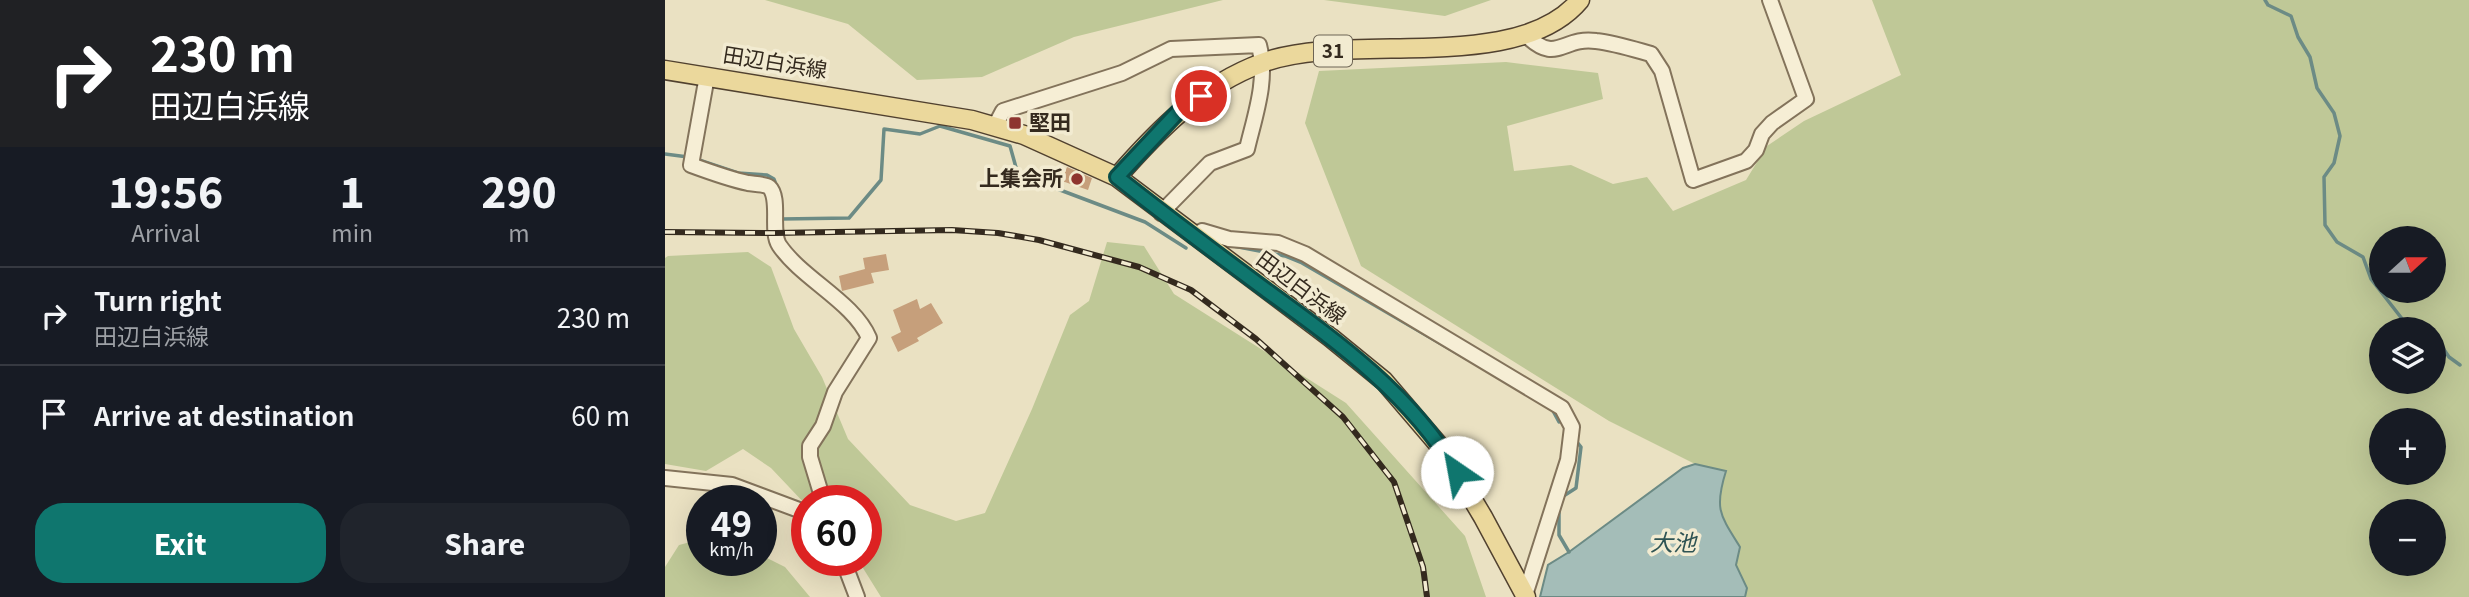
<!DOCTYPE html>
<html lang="en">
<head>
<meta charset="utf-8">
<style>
  body { margin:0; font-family:Georgia,"Noto Sans JP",serif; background:#20242c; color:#f1f3f6; height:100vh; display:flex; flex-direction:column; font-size:26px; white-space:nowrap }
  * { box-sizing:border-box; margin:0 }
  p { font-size:23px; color:#9ea1a6 }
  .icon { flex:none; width:38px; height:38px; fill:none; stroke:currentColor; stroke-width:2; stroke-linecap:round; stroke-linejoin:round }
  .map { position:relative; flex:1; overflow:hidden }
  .sheet { display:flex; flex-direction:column; background:#171b24; width:665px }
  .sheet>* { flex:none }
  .banner { background:#202124; color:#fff; overflow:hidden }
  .needle { width:46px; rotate:69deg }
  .fabs { position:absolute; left:1704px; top:226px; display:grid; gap:14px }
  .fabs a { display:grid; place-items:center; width:77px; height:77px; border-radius:50%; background:#171b24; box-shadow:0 7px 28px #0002; font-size:35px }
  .speed { position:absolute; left:21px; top:485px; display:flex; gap:14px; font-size:35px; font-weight:700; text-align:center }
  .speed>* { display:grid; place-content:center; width:91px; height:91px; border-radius:50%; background:#171b24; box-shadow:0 7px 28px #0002; line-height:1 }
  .speed small { font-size:18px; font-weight:400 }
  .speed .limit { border:10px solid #d22; background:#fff; color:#111 }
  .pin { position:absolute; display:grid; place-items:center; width:60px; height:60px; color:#fff; margin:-30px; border:4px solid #fff; border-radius:50%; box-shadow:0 2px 7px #0007 }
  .me { position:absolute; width:77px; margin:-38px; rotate:327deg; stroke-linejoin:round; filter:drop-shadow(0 0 5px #0008) }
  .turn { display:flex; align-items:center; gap:24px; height:147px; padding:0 35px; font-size:32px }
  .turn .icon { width:91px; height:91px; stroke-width:2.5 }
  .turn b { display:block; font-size:49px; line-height:60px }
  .eta { display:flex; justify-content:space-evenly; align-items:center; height:119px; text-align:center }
  .eta b { font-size:42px; font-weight:800; line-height:49px }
  .button { display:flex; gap:14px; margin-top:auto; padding:14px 35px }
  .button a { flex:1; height:80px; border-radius:28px; background:#0f766e; color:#fff; font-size:28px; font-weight:800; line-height:80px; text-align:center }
  .button a+a { background:#20242c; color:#f1f3f6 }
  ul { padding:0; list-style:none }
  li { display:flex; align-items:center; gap:21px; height:98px; padding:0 35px; border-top:2px solid #363941 }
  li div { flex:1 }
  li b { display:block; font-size:26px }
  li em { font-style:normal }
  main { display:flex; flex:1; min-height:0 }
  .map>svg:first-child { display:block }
  .green { fill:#bfc897; fill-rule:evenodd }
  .water { fill:#a4bdb8; stroke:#6c8b85; stroke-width:2 }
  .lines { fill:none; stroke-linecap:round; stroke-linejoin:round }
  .stream { stroke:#6c8b85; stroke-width:3.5 }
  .building { fill:#c69f7b }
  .minor-casing { stroke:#83735b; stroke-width:18 }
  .major-casing { stroke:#51412f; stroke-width:21 }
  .minor { stroke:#f6eed5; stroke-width:14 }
  .major { stroke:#ebd89c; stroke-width:18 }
  .rail-casing { stroke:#342a1e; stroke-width:6 }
  .rail { stroke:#f2ebd1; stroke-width:3.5; stroke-dasharray:10; stroke-linecap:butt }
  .route-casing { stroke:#0a4d48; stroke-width:18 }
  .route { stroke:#0f766e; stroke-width:12 }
  .poi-dot { fill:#8e352f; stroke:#f2ebd1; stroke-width:2.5 }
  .labels { text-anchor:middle; stroke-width:7; stroke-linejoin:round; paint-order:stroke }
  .shield { fill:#f2ebd1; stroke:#6d6454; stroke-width:2 }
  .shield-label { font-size:19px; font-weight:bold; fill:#342a1e }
  .street-label { font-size:21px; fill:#342a1e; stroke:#f2ebd1 }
  .poi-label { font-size:21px; font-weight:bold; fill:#342a1e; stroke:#f2ebd1; text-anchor:start }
  .water-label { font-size:23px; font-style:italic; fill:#2e5353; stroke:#f2ebd1 }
</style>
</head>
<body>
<main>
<section class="sheet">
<div class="banner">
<div class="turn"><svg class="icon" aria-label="right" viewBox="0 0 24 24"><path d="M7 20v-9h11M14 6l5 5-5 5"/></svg><div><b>230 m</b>田辺白浜線</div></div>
</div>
<div class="eta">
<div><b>19:56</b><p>Arrival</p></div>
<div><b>1</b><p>min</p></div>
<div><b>290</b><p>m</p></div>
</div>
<ul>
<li><svg class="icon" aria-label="right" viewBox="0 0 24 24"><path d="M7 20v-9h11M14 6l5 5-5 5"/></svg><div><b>Turn right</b><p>田辺白浜線</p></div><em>230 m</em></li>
<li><svg class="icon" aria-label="arrive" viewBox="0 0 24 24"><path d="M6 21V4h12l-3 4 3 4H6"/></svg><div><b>Arrive at destination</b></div><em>60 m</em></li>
</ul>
<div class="button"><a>Exit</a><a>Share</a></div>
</section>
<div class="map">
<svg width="1804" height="597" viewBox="0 0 1804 597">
  <rect width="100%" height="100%" fill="#eae1c2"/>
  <path class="green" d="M100,0H558L409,37L317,77L252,80L183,24Z
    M659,0H826L780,16Z
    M1207,0H1804V597H1080L1082,588L1071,565L1075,547C1056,515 1049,509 1060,471L1030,464L944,421L696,266L640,123L654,71L841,62L933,73L938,99L842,126L849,171L906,165L948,184L982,177L1008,211L1081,180L1102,146L1139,121L1236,75ZM1717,238H1769V290H1717ZM1717,329H1769V382H1717ZM1717,420H1769V472H1717ZM1717,511H1769V564H1717Z
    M442,242L479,246L509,294L681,403L800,536L821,597H216L193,560H201V500H142V506L106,468L78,449L41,471L0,464V258L3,256L83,252L106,267L129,329L157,377L183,439L245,505L291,521L320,513L367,409L405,315L424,301Z
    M37,539V560H96V555L120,567L145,597H0V567L14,545Z"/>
  <path class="water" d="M1030,464L1061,471C1049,509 1055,515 1075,547L1071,565L1082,588L1080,597H875L883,565L904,552L1018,468Z"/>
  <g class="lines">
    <path class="stream" d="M1600,0L1603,5L1626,16L1633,37L1645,57L1652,88L1669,113L1675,136L1669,163L1659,177L1660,225L1672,242L1698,257L1706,279L1738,320L1756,329
      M0,154L23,157
      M31,159L73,173L102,175L109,179L112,187
      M116,219L184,218L216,180L219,129L255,134L275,126L345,146L352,171L358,176L480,222L521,248
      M558,244L620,256L637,263L802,359
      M1769,335L1784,357L1795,365
      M887,409L894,422
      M897,497L911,488L916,447L912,442
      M894,508V535L904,552"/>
  </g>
  <path class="building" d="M402,167L427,178L423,190L397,181Z
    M221,254L224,270L206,273L209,283L177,291L174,276L200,269L198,258Z
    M252,299L255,309L266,303L278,323L252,338L254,341L233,352L226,337L236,332L228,310Z"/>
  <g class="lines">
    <g class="minor-casing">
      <path id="minor" d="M860,34C892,66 897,36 931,41C949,43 968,49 986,54L997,71L1028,180L1081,161L1091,150L1097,134L1107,123L1141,99L1105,0
        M42,76L26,165C45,172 64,179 83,183C89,184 100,184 104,187C116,198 105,231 114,245C137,279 189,302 204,338L170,392L158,426L145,446V457L158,500
        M330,126L338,111L457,73L506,49L594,45C603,80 590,115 582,149L545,163L496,213
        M528,236L537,231L564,239L613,243L640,254L897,408L907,427L903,460L860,595
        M0,478L67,485L142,513
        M178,560L192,597"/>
    </g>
    <g class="major-casing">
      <path id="major" d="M0,70L307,120L359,135L452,177L665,337L719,381L778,450L818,517L861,597
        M452,177C493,130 537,85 597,63C684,30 852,76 915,0"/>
    </g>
    <use href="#minor" class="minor"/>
    <use href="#major" class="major"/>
    <g class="rail-casing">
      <path id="rail" d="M0,232L110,233L287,230L333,233L374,240L474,267L526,290L591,339L678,417L729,482L758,567L762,597"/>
    </g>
    <use href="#rail" class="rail"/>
  </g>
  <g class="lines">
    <g class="route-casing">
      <path id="route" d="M536,96L514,111L452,177C501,216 551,253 601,290C674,343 744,393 792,472"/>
    </g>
    <use href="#route" class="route"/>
  </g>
  <g class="poi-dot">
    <rect x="343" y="116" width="14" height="14" rx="3.5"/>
    <circle cx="412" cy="179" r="7"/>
  </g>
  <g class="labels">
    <rect class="shield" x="649" y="35.5" width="38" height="31" rx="5"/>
    <g class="shield-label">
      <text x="668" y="58">31</text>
    </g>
    <g class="street-label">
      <text transform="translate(110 63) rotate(9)" y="7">田辺白浜線</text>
      <text transform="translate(636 288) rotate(37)" y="7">田辺白浜線</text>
    </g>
    <g class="poi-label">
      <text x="364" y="130">堅田</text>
      <text x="398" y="186" text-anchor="end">上集会所</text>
    </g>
    <g class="water-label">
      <text x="1008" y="551">大池</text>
    </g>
  </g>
</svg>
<div class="fabs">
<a><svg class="needle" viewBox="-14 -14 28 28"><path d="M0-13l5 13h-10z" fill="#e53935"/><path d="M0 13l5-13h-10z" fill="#9ea1a6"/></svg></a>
<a><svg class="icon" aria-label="layers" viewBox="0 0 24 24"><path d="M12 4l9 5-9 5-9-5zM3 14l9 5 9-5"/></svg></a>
<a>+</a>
<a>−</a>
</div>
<div class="speed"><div>49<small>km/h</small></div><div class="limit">60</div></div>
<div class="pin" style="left:536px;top:96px;background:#d93025"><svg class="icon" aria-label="arrive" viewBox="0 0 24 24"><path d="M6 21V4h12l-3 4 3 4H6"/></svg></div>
<svg class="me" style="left:792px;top:472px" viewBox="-20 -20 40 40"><circle r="19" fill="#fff"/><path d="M0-13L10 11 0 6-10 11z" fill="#0f766e"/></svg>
</div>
</main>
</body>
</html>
